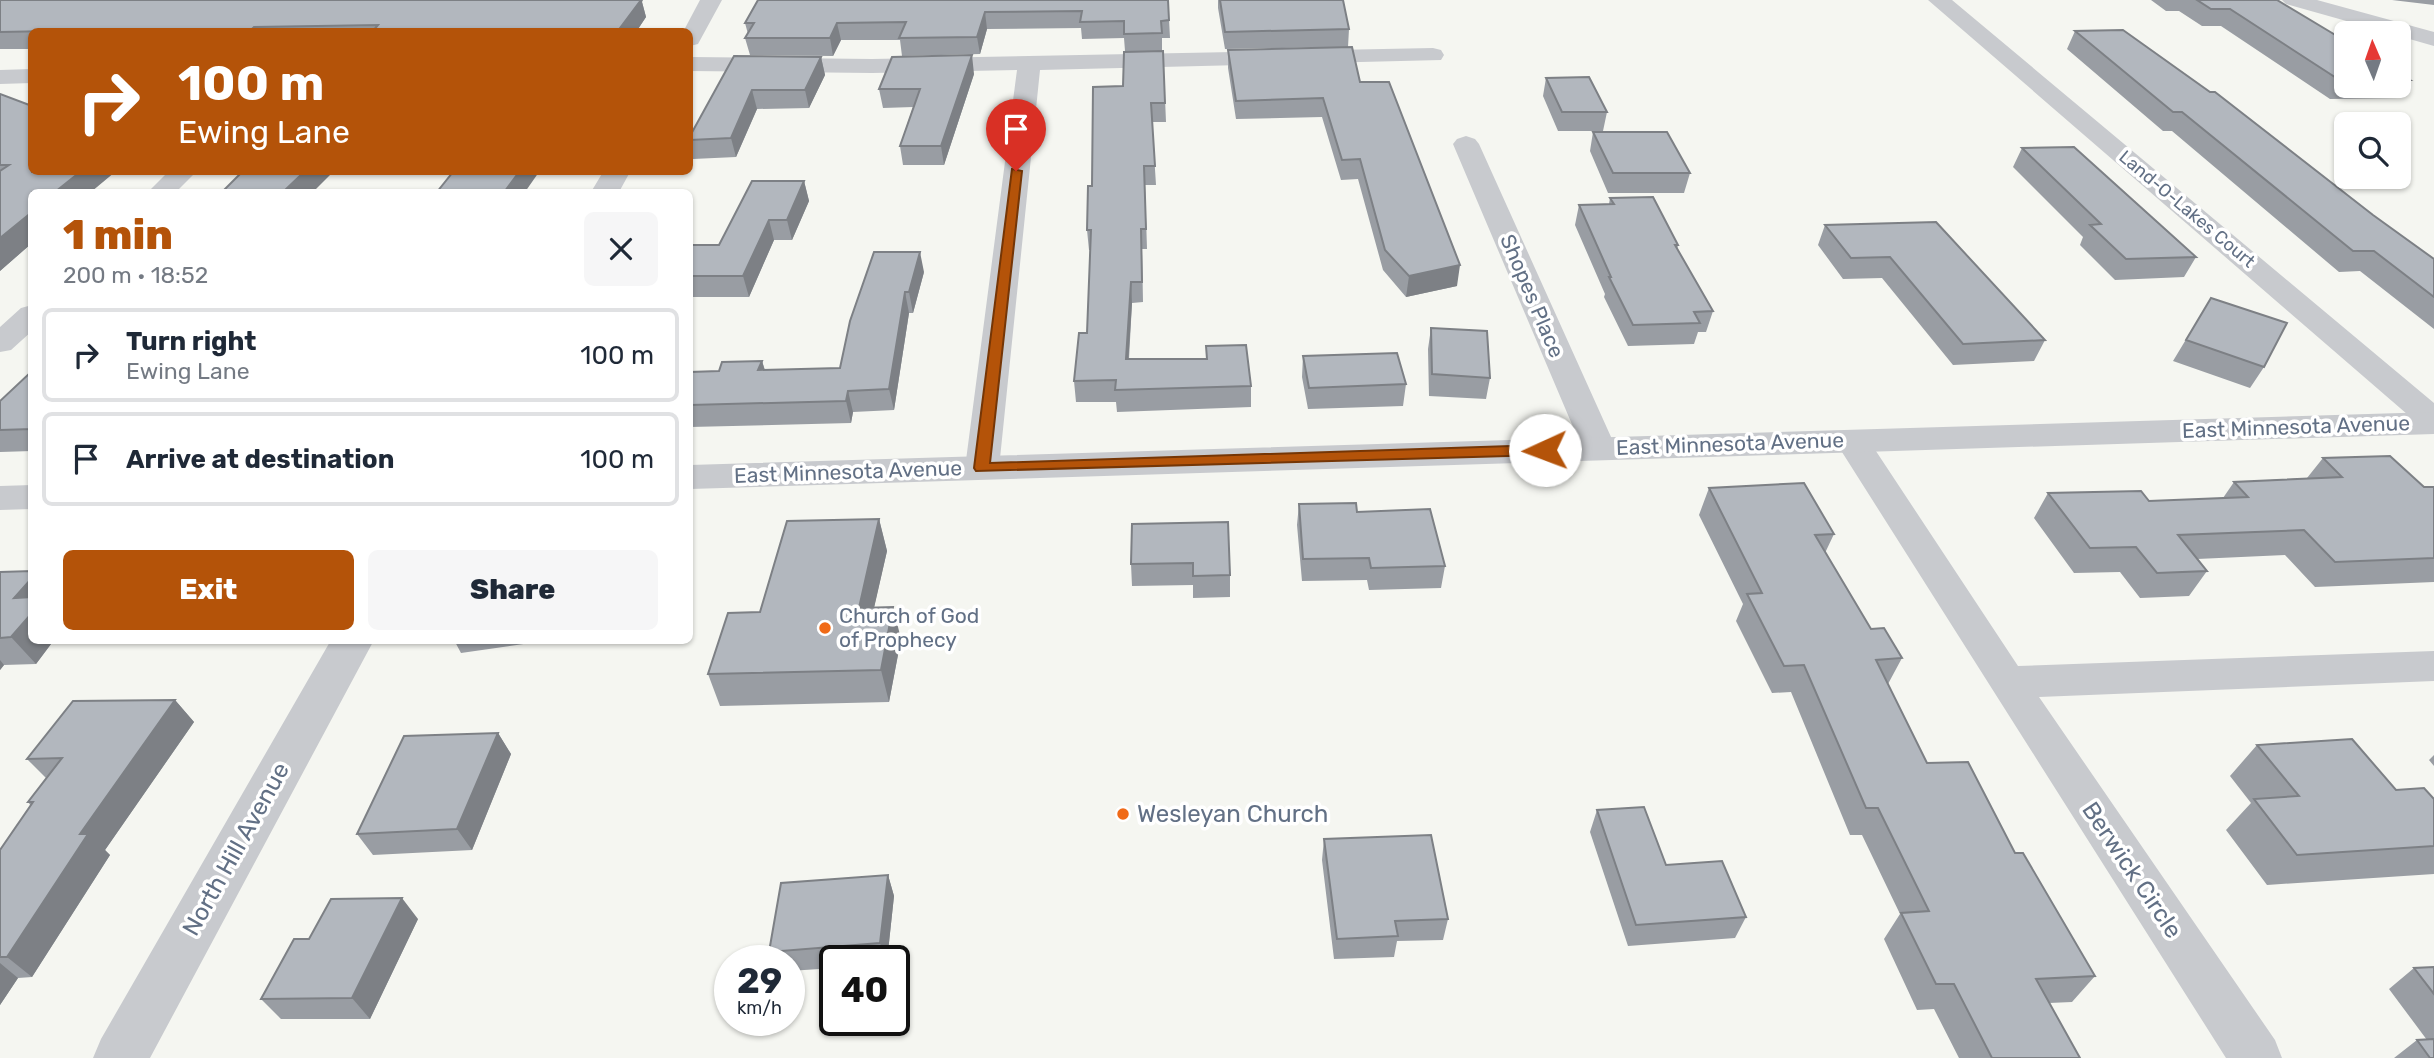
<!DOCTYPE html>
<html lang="en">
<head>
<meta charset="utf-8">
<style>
  body { margin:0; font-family:Rubik,sans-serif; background:#f6f6f7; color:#1f2937; height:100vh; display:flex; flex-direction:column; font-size:26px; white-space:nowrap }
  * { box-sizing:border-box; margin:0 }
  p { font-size:23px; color:#747a83 }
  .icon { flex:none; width:38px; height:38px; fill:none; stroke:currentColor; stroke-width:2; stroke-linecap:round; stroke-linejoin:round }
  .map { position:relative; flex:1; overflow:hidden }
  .panel { position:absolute; left:28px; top:189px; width:665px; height:455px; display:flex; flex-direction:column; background:#fff; border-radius:10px; box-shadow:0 2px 5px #0004 }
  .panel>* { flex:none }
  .hud { position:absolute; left:28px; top:28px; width:665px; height:147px; border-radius:10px; box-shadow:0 2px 5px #0004; background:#b45309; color:#fff; overflow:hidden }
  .needle { width:46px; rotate:358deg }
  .controls { position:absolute; left:2334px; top:21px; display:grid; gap:14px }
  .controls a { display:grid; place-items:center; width:77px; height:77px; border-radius:10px; background:#fff; box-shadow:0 2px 5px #0004; font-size:35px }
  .speed { position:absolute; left:714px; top:945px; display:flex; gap:14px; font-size:35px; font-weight:700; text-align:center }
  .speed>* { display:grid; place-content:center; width:91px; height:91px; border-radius:50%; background:#fff; box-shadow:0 2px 5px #0004; line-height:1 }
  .speed small { font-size:18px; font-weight:400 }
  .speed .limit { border:4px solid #111; border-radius:10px; background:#fff; color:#111 }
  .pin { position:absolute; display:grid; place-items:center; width:60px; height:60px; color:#fff; margin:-72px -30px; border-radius:50% 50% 50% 0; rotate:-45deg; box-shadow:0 0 7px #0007 }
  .pin .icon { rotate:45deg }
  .me { position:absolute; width:77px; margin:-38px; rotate:268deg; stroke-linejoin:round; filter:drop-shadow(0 0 5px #0008) }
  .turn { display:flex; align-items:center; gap:24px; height:147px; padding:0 35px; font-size:32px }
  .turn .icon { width:91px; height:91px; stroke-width:2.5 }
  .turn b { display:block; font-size:49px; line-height:60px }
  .round { display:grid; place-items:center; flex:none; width:74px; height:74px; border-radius:10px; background:#f6f6f7 }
  .summary { display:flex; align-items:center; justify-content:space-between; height:119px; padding:0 35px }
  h1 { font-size:42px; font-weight:800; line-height:52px; color:#b45309 }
  .cta { display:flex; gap:14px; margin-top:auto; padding:14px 35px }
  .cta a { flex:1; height:80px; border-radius:10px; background:#b45309; color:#fff; font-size:28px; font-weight:800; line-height:80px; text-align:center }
  .cta a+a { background:#f6f6f7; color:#1f2937 }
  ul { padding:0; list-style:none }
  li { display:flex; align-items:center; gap:21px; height:94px; margin:0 14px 10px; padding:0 21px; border:4px solid #e0e1e3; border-radius:10px }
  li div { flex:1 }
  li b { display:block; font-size:26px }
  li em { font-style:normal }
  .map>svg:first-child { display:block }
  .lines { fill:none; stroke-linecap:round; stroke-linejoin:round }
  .minor { fill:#c8cace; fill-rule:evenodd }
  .tertiary { fill:#c8cace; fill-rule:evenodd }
  .wall { fill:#999da3 }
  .shaded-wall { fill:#7d8085 }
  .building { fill:#b2b7be; stroke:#7d8085; stroke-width:2 }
  .route { fill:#b45309; stroke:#753606; stroke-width:2 }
  .poi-dot { fill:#f06a17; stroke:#fff; stroke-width:2.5 }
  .labels { text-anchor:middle; stroke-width:7; stroke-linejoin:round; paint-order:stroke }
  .far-street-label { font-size:18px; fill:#627085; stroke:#fff }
  .street-label { font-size:21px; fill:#627085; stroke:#fff }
  .poi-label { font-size:21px; fill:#627085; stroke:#fff; text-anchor:start }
  .near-poi-label { font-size:24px; fill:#627085; stroke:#fff; text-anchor:start }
  .near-street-label { font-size:24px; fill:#627085; stroke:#fff }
</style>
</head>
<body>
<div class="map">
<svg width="2434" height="1058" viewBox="0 0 2434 1058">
  <rect width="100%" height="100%" fill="#f5f6f1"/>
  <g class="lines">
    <path class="minor" d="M1928,0H1952L2434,403V430L2422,427Z
      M2282,0H2317L2434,32V46L2399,36V33H2389L2286,4Z
      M1433,48L1441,50L1444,55L1441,60L1040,70L999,468L994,476L982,479L970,476L965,468L1017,70L872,73L690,71V57L872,59Z
      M32,69V83L0,84V70Z
      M1466,136L1475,139L1479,144L1616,448L1611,456L1599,459L1587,456L1582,448L1453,144L1457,139Z
      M168,172H196L176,192H148Z
      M32,305V331L11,350L0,352V327L21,308Z
      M1852,430L1864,433L2018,666L2434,651V681L2039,697L2275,1040L2282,1058H2226L1835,441L1840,433Z"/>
    <path class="tertiary" d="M700,0H722L698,44L690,46V32H683Z
      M603,172H630L619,192H591Z
      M2434,412V434L690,489V465Z
      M32,485V509L0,510V486Z
      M331,640H374L150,1058H93L101,1039Z"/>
  </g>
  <path class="wall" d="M0,0L642,2L646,17L636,32H32V49H0Z
    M1168,0L1170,38H1162V51H1125L1124,38L1082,39L1081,28L987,29L980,54L902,56L900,40H841L833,56L750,55L745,38L748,34L745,23Z
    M1218,0H1343L1349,29L1348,47L1360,82L1457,286L1406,297L1383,270L1358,179L1341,180L1322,117L1236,119L1228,68V50L1332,47L1225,49L1218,8Z
    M2151,0H2277L2347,42V86H2399V73L2410,80L2398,98L2330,99L2221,26H2202L2179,11H2166Z
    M2392,0H2434V5Z
    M2075,31L2373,215L2434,259V329L2360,271L2339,272L2172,131H2163L2067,49Z
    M1163,51L1166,122H1152L1156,185H1145L1147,249H1142L1143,302L1132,303L1129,359H1206V346L1251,386V407L1117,412L1116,402H1076L1074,381L1087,333L1090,250H1089L1087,230L1092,186Z
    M734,56L821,57L825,75L809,108L757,109L736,157L693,159L690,146V136Z
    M974,74L944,165H903L900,146L913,107L883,108L879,89Z
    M1546,78L1607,112L1603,131H1558L1543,96Z
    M0,94L32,192V243L0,271Z
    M1593,132L1690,173L1684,193H1608L1590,151Z
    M2022,148L2196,257L2184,277L2115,280L2080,245L2083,237L2013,167Z
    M804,181L809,201L792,240H774L749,297H690V245H719Z
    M1610,198L1678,245L1677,250L1713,311L1706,332H1698L1694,344L1628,346L1604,297L1605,294L1575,225L1579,205L1609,204Z
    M1936,222L2045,340L2034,361L1953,365L1882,278L1843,279L1818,245L1825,225Z
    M924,272L913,313H909L894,410L853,412L851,423L690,427V372L719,371L762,361L765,370L840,368Z
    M2211,298L2264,367L2250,388L2173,361Z
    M1431,328L1490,378L1486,399L1429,396L1428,349Z
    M1303,356L1406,384L1403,406L1308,409L1302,377Z
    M32,371V451L0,452V401Z
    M2323,458L2424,487H2434V582L2315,587L2285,555L2197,559L2207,571L2189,596L2140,598L2120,572L2074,573L2034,518L2048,493L2149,501L2223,498L2234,482L2307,478Z
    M1709,488L1834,534L1825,553L1871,629L1902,658L1888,684L1927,763L2015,853L2095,976L2072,1002L2049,1003L2080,1058H1959L1934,1009L1917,1010L1884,939L1900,914L1862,835H1850L1791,692L1772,693L1736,621L1743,604L1699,515Z
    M1299,504L1357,512L1445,566L1441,588L1369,590L1367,580L1302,581L1297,525Z
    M879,519L887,551L874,607L901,639L889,702L720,706L708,674L760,612Z
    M1132,524L1230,575V597L1193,598V585L1132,586L1131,564Z
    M0,572L32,640H54L36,664L4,665L0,670Z
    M454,640H551L461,653Z
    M175,700L194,722L105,850L110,855L32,977L18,978L0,1005V850L31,806L28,802L46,778L27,759Z
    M498,733L511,754L472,850L373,855L357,834Z
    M2257,745L2396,790L2434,799V874L2267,885L2226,830L2251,803L2230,776Z
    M2434,755V766L2429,760Z
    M1597,810L1666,865L1746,917L1735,938L1628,946L1590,832Z
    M1324,839L1448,919L1443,940L1397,941L1394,957L1334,959L1322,860Z
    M888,875L894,896L887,961H835V968L789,971V961H773L769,952Z
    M418,919L370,1019H281L261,999L309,939Z
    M2434,967V1058H2394L2417,1040H2427L2389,989L2414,968Z"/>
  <path class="shaded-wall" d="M626,0H643L642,2L646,17L636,32H617Z
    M985,12L987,29L980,54L977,37Z
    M837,23L841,40L833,56L830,38Z
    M972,55L974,74L944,165L941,146Z
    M821,57L825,75L809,108L805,90Z
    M752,90L757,109L736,157L731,138Z
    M80,172H115L91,192H55Z
    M304,172H333L313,192H283Z
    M519,172H539L525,192H506L505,191Z
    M804,181L809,201L792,240L787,220Z
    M32,212V243L0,271V238Z
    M769,220L774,240L749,297L743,276Z
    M920,252L924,272L913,313L909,292Z
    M1460,265L1457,286L1406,297L1409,276Z
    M1131,282L1132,303L1127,380L1126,359Z
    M905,292L909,313L894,410L889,389Z
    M762,361L768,382L758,370Z
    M848,391L853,412L851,423L846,401Z
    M879,519L887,551L867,639L859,608Z
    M32,578V640H54L36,664L11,637L14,598Z
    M893,607L901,639L889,702L881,670Z
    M0,660L4,665L0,670Z
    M175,700L194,722L105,850L110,855L32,977L7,957L80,834Z
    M498,733L511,754L472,850L457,829Z
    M888,875L894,896L887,961H886L880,943Z
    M402,898L418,919L370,1019L352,998Z
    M0,963L18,978L0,1005Z"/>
  <path class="building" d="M0,0H641L617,32H372L378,25L254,27L249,32H150L154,29L0,32Z
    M758,0H1168L1169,20L1161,21L1162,33L1124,34V21L1080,22L1082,11L985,12L977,37L899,38L906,22L837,23L830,38H745L754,23H745Z
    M1220,0H1343L1349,29L1225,32Z
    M2197,0H2277L2347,42V81H2341L2230,9H2211Z
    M2123,30L2210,92H2215L2373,215L2434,259V297L2374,251H2353L2182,112H2173L2075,31Z
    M1352,47L1360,82H1389L1460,265L1409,276L1385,250L1360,159L1342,160L1323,98L1236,101L1228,50Z
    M1163,51L1165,103H1151L1155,166H1144L1146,229H1141L1142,282H1131L1126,359H1207L1206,346L1246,345L1251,386L1115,390L1116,380L1074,381L1079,333H1087L1091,230H1087L1088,186H1092L1093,87L1123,86L1124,52Z
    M972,55L941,146H900L920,89H879L892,57Z
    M734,56L821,57L805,90H752L731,138L690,140V136Z
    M2399,73L2410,80H2399Z
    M1589,77L1607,112H1562L1546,78Z
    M0,94L32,106V172H80L55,192H32V212L0,238V171L9,165H0Z
    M1593,132H1667L1690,173H1613Z
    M2074,147L2196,257L2126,259L2090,225L2101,224L2022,148Z
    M242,172H304L283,192H222Z
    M453,172H519L505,191H511L509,192H437Z
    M752,181H804L787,220H769L743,276H690V245H719Z
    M1653,197L1678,245H1675L1713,311L1694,312L1700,323L1633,325L1609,277H1611L1579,205L1614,204L1610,198Z
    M1936,222L2045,340L1963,344L1890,257L1851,258L1825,225Z
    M874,252H920L909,292H905L889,389L848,391L846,401L690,405V372L719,371L722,362L762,361L758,370L840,368L850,321Z
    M2211,298L2287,323L2264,367L2186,340Z
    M1431,328L1487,331L1490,378L1432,374Z
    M1397,353L1406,384L1309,388L1303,356Z
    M32,371V429L0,430V401Z
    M2390,456L2424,487H2434V558L2335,562L2304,530L2178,535L2207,571L2157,573L2136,547L2090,548L2048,493L2141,491L2149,501L2248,497L2234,482L2342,477L2323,458Z
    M1804,483L1834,534L1815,535L1871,629L1884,628L1902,658L1876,660L1927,763L1968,762L2015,853H2023L2095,976L2036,979L2080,1058H1992L1954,984H1936L1901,913L1929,911L1878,808H1866L1804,665L1784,666L1747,594L1762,593L1709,488Z
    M1356,503L1357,512L1430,509L1445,566L1371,568L1369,558L1303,559L1299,504Z
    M879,519L859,608L893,607L881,670L708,674L728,613L760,612L787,521Z
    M1228,522L1230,575L1193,576V563L1131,564L1132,524Z
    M32,571V578L14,598L32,597V613L11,637L0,638V572Z
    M175,700L80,834H88L7,957H0V850L33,802H28L62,758L27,759L73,701Z
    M498,733L457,829L357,834L404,736Z
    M2352,739L2396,790L2424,788L2434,799V846L2297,855L2254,799L2299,796L2257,745Z
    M1644,807L1666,865L1722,861L1746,917L1636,925L1597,810Z
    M1431,835L1448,919L1395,921L1398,936L1337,939L1324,839Z
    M888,875L880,943L769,952L781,883Z
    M402,898L352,998L261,999L294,939H309L331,899Z
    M2434,967V994L2414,968Z
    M2434,1039V1058H2430L2417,1040Z"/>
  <path class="route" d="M1012,169L1022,171L990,463L1545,445L1552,450L1545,455L976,471L974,468Z"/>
  <g class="poi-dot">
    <circle cx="825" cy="628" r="7"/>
    <circle cx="1123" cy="814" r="7"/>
  </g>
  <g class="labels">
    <g class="far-street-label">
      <text transform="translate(2187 209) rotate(40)" y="6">Land-O-Lakes Court</text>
    </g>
    <g class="street-label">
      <text transform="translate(1532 296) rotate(67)" y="7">Shopes Place</text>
      <text transform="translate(2296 427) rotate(-2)" y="7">East Minnesota Avenue</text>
      <text transform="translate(1730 444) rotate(-2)" y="7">East Minnesota Avenue</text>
      <text transform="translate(848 472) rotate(-2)" y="7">East Minnesota Avenue</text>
    </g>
    <g class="poi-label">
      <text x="839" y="623">Church of God<tspan x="839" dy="24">of Prophecy</tspan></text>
    </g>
    <g class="near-poi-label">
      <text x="1137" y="822">Wesleyan Church</text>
    </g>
    <g class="near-street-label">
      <text transform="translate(236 849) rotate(-61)" y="8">North Hill Avenue</text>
      <text transform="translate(2132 870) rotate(56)" y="8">Berwick Circle</text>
    </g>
  </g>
</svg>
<div class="controls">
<a><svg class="needle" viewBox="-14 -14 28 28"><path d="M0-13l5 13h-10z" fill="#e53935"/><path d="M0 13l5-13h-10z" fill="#747a83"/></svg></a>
<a><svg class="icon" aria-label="search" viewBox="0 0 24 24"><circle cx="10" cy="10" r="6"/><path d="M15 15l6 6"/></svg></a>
</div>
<div class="speed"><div>29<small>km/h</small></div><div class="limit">40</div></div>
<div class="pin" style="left:1016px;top:171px;background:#d93025"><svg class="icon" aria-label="arrive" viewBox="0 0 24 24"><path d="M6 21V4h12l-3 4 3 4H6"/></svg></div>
<svg class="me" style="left:1545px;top:450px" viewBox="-20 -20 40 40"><circle r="19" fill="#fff"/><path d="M0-13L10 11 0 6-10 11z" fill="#b45309"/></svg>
<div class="hud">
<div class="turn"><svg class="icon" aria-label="right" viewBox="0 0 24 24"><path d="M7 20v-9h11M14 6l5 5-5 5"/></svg><div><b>100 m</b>Ewing Lane</div></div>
</div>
<section class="panel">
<div class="summary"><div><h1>1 min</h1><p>200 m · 18:52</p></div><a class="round"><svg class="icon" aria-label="close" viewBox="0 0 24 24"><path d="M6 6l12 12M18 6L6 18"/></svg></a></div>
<ul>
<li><svg class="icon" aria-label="right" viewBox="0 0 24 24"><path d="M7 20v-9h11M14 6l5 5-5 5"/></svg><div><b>Turn right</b><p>Ewing Lane</p></div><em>100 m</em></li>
<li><svg class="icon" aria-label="arrive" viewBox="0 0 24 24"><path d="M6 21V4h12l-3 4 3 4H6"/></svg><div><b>Arrive at destination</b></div><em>100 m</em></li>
</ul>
<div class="cta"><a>Exit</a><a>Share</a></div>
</section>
</div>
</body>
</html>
